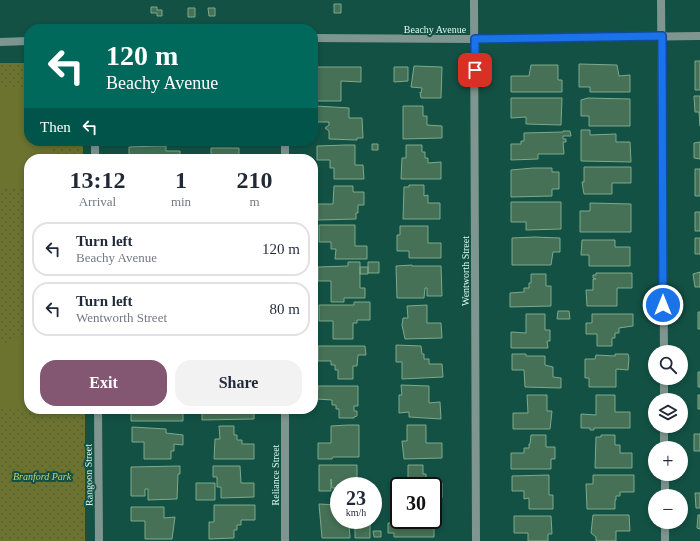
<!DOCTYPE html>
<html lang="en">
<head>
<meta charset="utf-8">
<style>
  body { margin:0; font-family:Georgia,serif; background:#f2f2f3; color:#1f2937; height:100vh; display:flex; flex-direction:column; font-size:15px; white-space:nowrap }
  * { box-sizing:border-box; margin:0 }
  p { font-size:13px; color:#747a83 }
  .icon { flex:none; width:22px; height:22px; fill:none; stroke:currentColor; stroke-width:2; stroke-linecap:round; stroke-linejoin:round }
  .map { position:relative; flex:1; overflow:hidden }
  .drawer { position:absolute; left:24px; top:154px; width:294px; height:260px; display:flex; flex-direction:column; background:#fff; border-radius:16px; box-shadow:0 2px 6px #0003 }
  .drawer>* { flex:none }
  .guide { position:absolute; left:24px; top:24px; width:294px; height:122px; border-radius:16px; box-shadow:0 2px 6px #0003; background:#00695c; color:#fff; overflow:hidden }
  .controls { position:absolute; left:648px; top:345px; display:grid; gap:8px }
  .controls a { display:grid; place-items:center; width:40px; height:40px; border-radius:50%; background:#fff; box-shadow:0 2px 6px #0003; font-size:20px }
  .speed { position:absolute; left:330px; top:477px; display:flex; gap:8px; font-size:20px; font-weight:700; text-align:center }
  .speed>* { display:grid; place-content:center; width:52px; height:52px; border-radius:50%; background:#fff; box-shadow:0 2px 6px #0003; line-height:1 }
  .speed small { font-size:10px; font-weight:400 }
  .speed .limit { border:2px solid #111; border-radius:6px; background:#fff; color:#111 }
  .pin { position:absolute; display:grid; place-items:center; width:34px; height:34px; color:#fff; margin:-17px; border-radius:8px; box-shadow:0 2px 6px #0006 }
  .me { position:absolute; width:44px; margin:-22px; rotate:0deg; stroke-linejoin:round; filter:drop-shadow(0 0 3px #0008) }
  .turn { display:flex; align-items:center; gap:14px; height:84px; padding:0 16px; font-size:18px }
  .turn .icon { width:52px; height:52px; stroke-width:2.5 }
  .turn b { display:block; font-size:28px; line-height:34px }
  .then { display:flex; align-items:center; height:38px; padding:0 16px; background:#0003; gap:8px; font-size:15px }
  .eta { display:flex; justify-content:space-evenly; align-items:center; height:68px; text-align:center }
  .eta b { font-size:24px; font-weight:800; line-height:28px }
  .button { display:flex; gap:8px; margin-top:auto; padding:8px 16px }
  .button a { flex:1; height:46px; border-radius:16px; background:#835672; color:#fff; font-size:16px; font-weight:800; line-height:46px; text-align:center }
  .button a+a { background:#f2f2f3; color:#1f2937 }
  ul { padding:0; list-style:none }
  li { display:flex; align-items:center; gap:12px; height:54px; margin:0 8px 6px; padding:0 8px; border:2px solid #e0e1e3; border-radius:16px }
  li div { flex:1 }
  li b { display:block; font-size:15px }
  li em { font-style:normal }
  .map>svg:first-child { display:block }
  .grass { fill:url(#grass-dots) }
  .garden { fill:#6b732f }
  .building { fill:#467156; stroke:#7caa8c }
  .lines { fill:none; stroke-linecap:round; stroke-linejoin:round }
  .minor { stroke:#7e968f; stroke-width:8 }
  .tertiary { stroke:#7e968f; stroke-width:8 }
  .route-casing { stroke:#114b97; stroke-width:10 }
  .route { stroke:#1a73e8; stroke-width:7 }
  .labels { text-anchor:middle; stroke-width:4; stroke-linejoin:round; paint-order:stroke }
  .street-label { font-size:10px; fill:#defbf2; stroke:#135144 }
  .park-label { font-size:10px; font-style:italic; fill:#c4d168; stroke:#135144 }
</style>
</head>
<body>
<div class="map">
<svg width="700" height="541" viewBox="0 0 700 541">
  <defs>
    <pattern id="grass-dots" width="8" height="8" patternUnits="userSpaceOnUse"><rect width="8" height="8" fill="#6b732f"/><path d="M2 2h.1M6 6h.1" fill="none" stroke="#555d3d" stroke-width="1.8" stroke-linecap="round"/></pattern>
  </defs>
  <rect width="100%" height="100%" fill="#135144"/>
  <path class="grass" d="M0,63H29V141H83V159H29V409H85V541H0Z"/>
  <path class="garden" d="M0,88H29V141H52V159H29V188L0,189Z
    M22,336L29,338V409H49L45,411L0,409V345Z"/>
  <path class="building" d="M334,4H341V13H334Z
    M151,7H157V10H162V16H157V13H151Z
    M188,8H195V17H188Z
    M208,8H215V16H209Z
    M695,61H700V90H695Z
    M579,64L617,65L619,76L630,75V92H590V87H579Z
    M531,65H558V80H562V92H511V76H529Z
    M414,66L442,67L441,98H421L420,92L421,93L422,88L411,87Z
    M317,67H361V82L341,81V101H313V87H317Z
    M394,67H408V81L394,82Z
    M694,96H700V126L699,112H695Z
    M511,98H562L561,125L526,124V117L511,118Z
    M588,98L630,99V126H589V116H581V100Z
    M316,106L349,108V118H362L363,138H357V140L329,139V131L325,128L329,125V122H316Z
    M403,106H423V116H427V125L442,126V138L403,139Z
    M581,130H590V135L616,134V142H630L631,162L581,161Z
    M563,131H570L571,136H563V139H566V142H563L564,154H538V159L511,160V144H521V141H524V133L563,132Z
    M174,141H191V143H174Z
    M700,142V159L694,158V143Z
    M372,144H378V150H372Z
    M346,145H355V165H363L364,179H334V168H330V160H317V146Z
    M406,145H422V152H425V158H428V163L441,162V179H401L402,158H406Z
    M158,146H166V151H180V159H129V147Z
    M211,148H239V159H211Z
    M584,167H631V183H612V194H584L582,182H584Z
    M533,168H552V172H559V189H552V196L511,197V170Z
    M695,169H700V196H695Z
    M409,185H424V196L428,195V203H440V219H403L404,187H409Z
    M334,186H353V192H364V205H358V213H356V219L318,220V204H333Z
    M511,202H561V229L526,230V222H511Z
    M590,203L631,204V232H580V211H590Z
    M695,212H700V231H695Z
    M319,225H355V246H367V259H335L336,249H331V242H319Z
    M400,226H428V243H441V258H409V251H397V235H400Z
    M534,237L560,238V252H553L551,265H512V238Z
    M695,238H700V254H695Z
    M582,240H615V247H630V266H589V255H581Z
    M348,262H360V288H365V298H344V302H331V281H318V267L348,266Z
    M368,262H379V273H368Z
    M412,265V266H441L442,296H427V288H425L424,298H397L396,266Z
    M360,267H368V274H360Z
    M700,272V287H695L693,274Z
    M596,273H632V288H617V306H587L586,290H593V279H596L593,278V275H596Z
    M531,274H546V286H551V306L510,307V293L524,292V288H529V283H531Z
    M354,302H370V320H357V323H353V339H333V321H319V305H354Z
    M427,305V323H441L442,338L405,339L402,325L403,318H408L407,306Z
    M558,311H569L570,319H557Z
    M698,312H700V329H698Z
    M526,314H545V330H550V341H547L548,348H511V332L526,333Z
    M592,314H633V326L619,328V333H615V338H612V346H597V334H586V323H592Z
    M396,345L421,346L422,354H424V359H429V364H442L443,377L402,379V362H396Z
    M318,346H365L366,355H358L357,366H353V379H338V370H335V365H331V361H318Z
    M512,354H526V356H545V365L553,367V377L561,378V388L525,387L524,370H512Z
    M615,354H628L629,358L628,370L616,369V387H589V378H585V359H595L596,355L615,356Z
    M698,372H700V387H698Z
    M401,385L429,386V403L440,402L441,419L409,417V412L399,413V395H402Z
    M318,386H358V406H354V411H357V416L354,417V418H339V409H336V405H332V400L317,399Z
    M527,395H547V411H552L550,429H513V413H528Z
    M596,395H615V412H630V428H594V430H590V428H581V414L596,415Z
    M698,395H700V409H698Z
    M131,409H183V421H131Z
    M202,409H254V419L202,420Z
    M348,425H359V457H333L332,459H318V443H331V426Z
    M407,425H426V443H442V458L404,459L402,441H407Z
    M219,426H234V435H237V440H242V444H254V459H214L215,439H220Z
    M132,427L166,429V433L183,435V445L174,444V451H171V459H144V442H132Z
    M694,434H700V451H694Z
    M531,435H546V447H555V459H551V469H511V453H524V448H529V444H530Z
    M601,435H615V445H620V453H632V468H595L596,437H601Z
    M319,465H357V486H339V498H337V488H332L331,479V491H319Z
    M408,465H423V474H426V479H430V483H442V498L433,500V486H403L404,478H408Z
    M180,466V474H178L177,499L148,500V489H145V496H131V467Z
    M213,466H240L241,483H254V497L221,498V487H217V477H213Z
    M549,475V495H553V509H529V498L524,499V491H512V476Z
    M593,475H634V492H620V496H616V500H615V509H587L586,484H593Z
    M196,483H215V500H196Z
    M695,493H700V508H696Z
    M319,504L339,505V520H346V523H349L350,538H322Z
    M433,504H439V527H434V537H394V533H388V523H395V516H399V520H433Z
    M214,505H255V520H241V525H237V530H234V538L209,539V522H214Z
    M131,507H164V518L175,517L172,539H145V521H131Z
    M593,515H629L630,531H616V541H596V537L591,533Z
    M698,515H700V529L697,528Z
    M514,516H551L552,534H548V541H528V533H514Z
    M355,520H370V538H355Z
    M373,531H381V537H374Z"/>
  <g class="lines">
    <path class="minor" d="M661,0L664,352
      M475,39L700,36
      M95,141V159
      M285,141V159
      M664,378V400
      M98,409L99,541
      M285,409V541
      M664,426V448
      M665,474V496
      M665,522V541"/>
    <path class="tertiary" d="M474,0L476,541
      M313,38L475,39
      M0,42L29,41"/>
  </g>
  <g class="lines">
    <g class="route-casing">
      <path id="route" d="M475,70V39L662,36L663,305"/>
    </g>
    <use href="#route" class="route"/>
  </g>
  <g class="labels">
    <g class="street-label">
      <text x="435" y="33">Beachy Avenue</text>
      <text transform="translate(465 271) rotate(-90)" y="4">Wentworth Street</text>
      <text transform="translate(88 475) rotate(-91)" y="4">Rangoon Street</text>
      <text transform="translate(275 475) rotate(-90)" y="4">Reliance Street</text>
    </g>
    <g class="park-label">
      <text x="42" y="480">Branford Park</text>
    </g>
  </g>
</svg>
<div class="controls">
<a><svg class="icon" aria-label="search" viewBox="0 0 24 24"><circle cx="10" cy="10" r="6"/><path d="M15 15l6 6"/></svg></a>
<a><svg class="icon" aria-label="layers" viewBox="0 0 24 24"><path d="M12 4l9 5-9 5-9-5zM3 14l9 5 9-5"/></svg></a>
<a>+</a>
<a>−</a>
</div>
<div class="speed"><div>23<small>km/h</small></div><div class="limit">30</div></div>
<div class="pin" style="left:475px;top:70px;background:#d93025"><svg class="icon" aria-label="arrive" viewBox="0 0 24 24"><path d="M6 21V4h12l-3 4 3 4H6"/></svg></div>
<svg class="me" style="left:663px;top:305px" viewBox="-20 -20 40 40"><circle r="17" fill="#1a73e8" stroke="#fff" stroke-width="3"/><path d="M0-11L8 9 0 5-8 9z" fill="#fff"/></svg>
<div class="guide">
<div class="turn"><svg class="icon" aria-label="left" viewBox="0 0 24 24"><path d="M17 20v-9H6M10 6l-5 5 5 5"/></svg><div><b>120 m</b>Beachy Avenue</div></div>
<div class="then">Then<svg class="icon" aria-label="left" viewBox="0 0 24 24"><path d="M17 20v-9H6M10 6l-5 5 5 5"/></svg></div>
</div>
<section class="drawer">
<div class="eta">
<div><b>13:12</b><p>Arrival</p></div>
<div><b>1</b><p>min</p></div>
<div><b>210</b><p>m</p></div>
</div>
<ul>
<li><svg class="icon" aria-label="left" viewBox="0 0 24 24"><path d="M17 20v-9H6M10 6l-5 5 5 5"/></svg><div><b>Turn left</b><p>Beachy Avenue</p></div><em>120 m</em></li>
<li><svg class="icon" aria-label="left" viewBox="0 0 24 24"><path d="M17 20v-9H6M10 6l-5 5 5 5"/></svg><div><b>Turn left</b><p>Wentworth Street</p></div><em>80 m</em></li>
</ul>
<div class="button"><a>Exit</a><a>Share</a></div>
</section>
</div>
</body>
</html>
